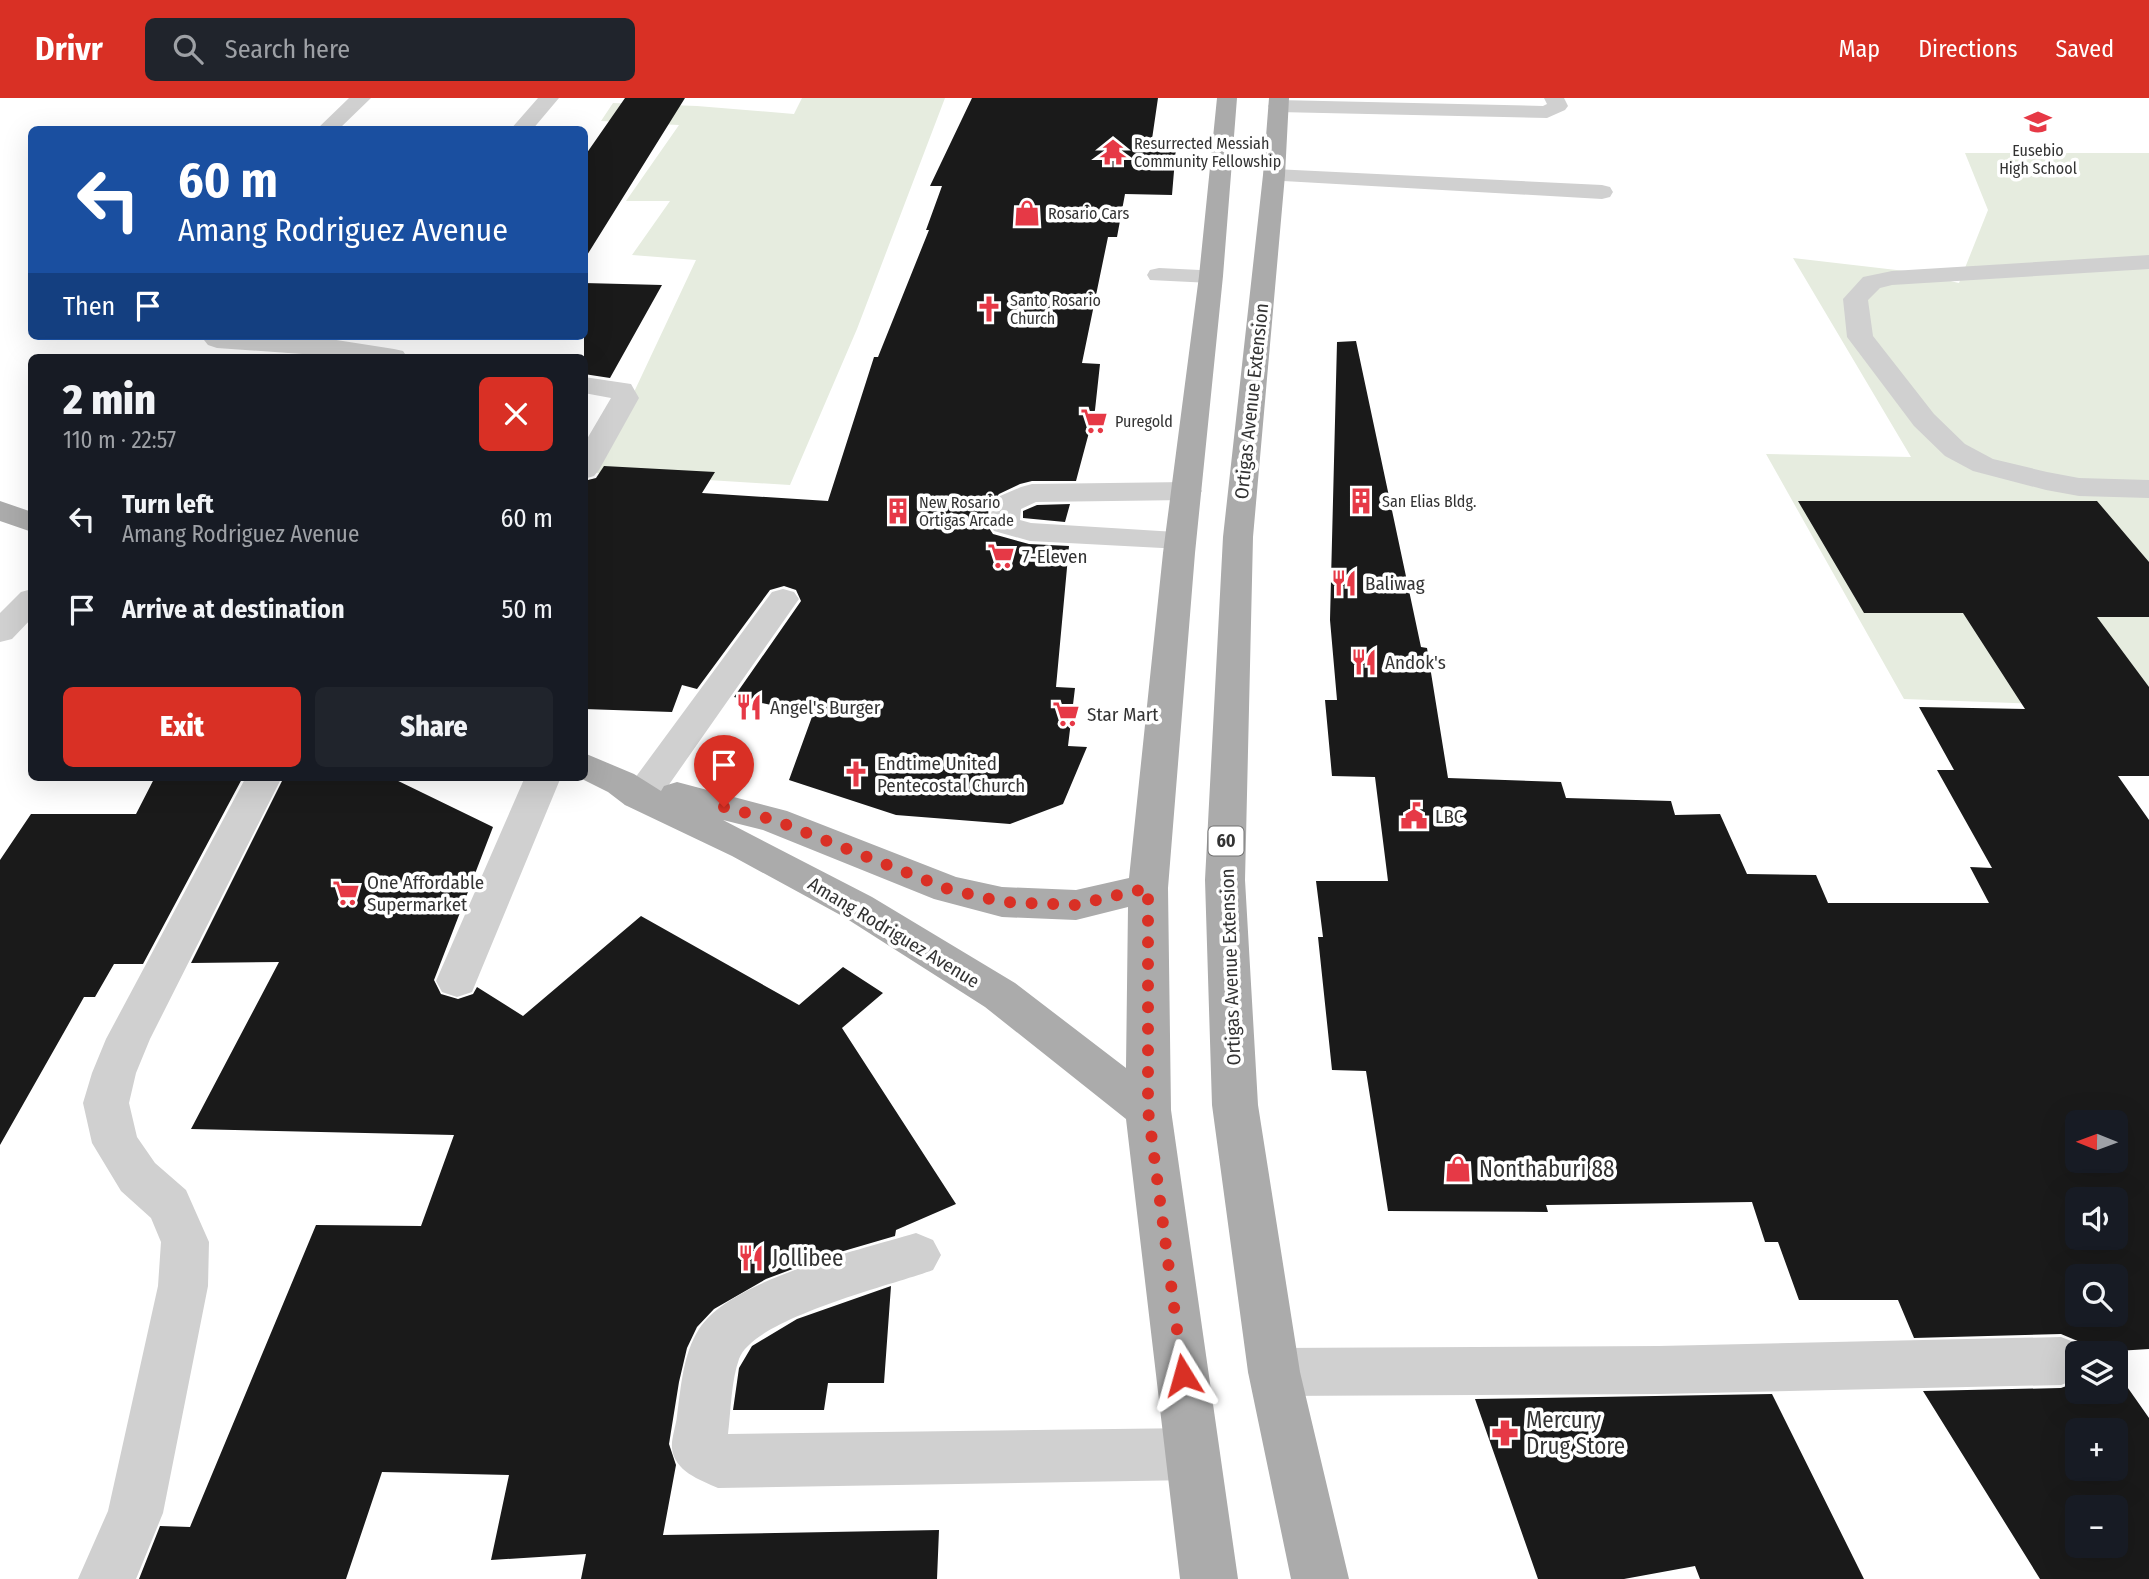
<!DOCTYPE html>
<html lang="en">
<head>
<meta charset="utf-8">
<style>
  body { margin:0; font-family:"Fira Sans Condensed",sans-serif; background:#20242c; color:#f1f3f6; height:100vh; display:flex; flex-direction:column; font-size:26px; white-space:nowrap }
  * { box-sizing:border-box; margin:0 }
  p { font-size:23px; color:#9ea1a6 }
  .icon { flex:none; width:38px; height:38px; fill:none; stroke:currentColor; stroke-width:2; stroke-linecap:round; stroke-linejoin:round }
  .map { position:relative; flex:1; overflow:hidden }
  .details { position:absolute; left:28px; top:256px; width:560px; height:427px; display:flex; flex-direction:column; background:#171b24; border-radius:10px; box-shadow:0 7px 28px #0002 }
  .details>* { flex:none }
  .banner { position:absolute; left:28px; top:28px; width:560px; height:214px; border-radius:10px; box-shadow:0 7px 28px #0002; background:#1a4fa0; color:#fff; overflow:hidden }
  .needle { width:46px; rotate:271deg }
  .fabs { position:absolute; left:2065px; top:1012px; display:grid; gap:14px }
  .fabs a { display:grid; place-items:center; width:63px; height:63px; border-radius:10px; background:#171b24; box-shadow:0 7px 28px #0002; font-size:35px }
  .pin { position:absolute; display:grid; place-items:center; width:60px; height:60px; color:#fff; margin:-72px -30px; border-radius:50% 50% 50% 0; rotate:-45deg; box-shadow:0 0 7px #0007 }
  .pin .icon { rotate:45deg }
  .me { position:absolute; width:77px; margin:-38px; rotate:352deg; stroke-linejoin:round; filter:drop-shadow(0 0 5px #0008) }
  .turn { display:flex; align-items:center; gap:24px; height:147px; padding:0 35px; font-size:32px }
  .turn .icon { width:91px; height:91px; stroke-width:2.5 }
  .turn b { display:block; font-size:49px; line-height:60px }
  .then { display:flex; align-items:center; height:66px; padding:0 35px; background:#0003; gap:14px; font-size:26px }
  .round { display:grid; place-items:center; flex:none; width:74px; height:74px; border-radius:10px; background:#20242c }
  .head { display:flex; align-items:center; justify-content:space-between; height:119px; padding:0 35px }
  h1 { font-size:42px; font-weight:800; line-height:52px }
  .cta { display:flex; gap:14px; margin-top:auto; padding:14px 35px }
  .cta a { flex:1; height:80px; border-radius:10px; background:#d93025; color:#fff; font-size:28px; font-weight:800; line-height:80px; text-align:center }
  .cta a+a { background:#20242c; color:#f1f3f6 }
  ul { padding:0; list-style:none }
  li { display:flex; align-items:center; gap:21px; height:91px; padding:0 35px }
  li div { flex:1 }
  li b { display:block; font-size:26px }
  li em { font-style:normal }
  header { display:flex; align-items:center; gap:42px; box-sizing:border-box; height:98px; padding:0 35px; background:#d93025; color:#fff }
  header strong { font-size:33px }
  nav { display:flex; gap:38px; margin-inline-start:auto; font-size:24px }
  .search { width:490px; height:63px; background:#20242c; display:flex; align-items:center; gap:18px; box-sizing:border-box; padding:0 24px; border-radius:10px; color:#9ea1a6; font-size:26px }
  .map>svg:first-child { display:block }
  .green { fill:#e6ecdf }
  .building { fill:#1a1a1a; fill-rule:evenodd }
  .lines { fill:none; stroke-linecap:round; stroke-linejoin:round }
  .minor { fill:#d0d0d0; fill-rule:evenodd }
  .major { fill:#ababab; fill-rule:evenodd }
  .route { stroke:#d93025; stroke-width:12; stroke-dasharray:0 21.6 }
  .labels { text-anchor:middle; stroke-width:7; stroke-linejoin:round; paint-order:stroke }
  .far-poi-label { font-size:16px; fill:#333; stroke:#fff; text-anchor:start }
  .shield { fill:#fff; stroke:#707070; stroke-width:2 }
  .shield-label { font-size:18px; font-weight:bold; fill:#333 }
  .street-label { font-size:19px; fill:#333; stroke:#fff }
  .poi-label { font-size:19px; fill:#333; stroke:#fff; text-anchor:start }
  .near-poi-label { font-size:23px; fill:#333; stroke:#fff; text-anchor:start }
</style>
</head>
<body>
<header>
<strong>Drivr</strong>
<div class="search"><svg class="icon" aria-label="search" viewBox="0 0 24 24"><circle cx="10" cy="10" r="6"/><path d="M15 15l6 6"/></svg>Search here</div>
<nav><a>Map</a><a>Directions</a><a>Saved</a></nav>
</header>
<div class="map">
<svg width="2149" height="1481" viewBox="0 0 2149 1481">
  <rect width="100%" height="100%" fill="#fff"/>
  <path class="green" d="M802,0H945L857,231L790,387L596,375L696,162L632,157L670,103H626L679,27L601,23L613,5L697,8L794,16Z
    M1965,55H2149V610L1904,601L1766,356L1911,359L1793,160L1905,173L1959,185L1988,112Z"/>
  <path class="building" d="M625,0H685L584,162V59Z
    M972,0H1158L1151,48L1176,49L1172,97L1125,96L1117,139H1108L1082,265L1100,266L1095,312L1076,383H1032L1020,386L999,396L989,408L987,427L993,436L1029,446L1069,448L1056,589L1075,590L1068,648L1087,649L1063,706L1010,726L896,717L789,682L813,616L734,599L801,503L796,492L784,488L770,492L697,591L682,587L672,614L584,611V383L596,380L604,368L715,374L702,395L828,403L874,259H878L929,132H926L942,88H930Z
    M584,185L662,187L610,280L584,276Z
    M1356,243L1421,549L1427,550L1448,680L1561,684L1566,700L1671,703L1675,717L1720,716L1747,776L1816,777L1828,805H1989L1970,769L1992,770L1937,672H1954L1919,609L2025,611L1963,515H1864L1798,403H2097L2149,464V519H2097L2149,589V678H2118L2149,722V1251L2085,1255L2080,1244L2061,1236L1914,1240L1898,1202H1799L1778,1144H1765L1752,1104L1546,1107L1548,1114L1388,1113L1366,973L1332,972L1318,839H1323L1316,783H1388L1375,679L1332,678L1325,602H1337L1330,522L1337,244ZM2077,1024H2116V1062H2077ZM2077,1101H2116V1139H2077ZM2077,1178H2116V1216H2077Z
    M1070,406L1065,424L1023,420V413L1037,407Z
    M155,679H243L143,866H114L95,899H84L0,1047V762L31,716H136Z
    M284,679H390L493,729L434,882L441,896L458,901L473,896L477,889L523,918L641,818L799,907L843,869L883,895L842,930L956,1106L896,1132L895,1138L830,1157L766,1181L714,1211L697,1229L687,1250L679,1284L669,1346L676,1367L663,1437L939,1432L937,1481H581L586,1456L491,1462L509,1377L382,1374L346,1481H139L160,1428L190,1429L316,1127L421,1128L454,1037L191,1031L279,864L191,865Z
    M891,1188L884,1285H828L824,1312H733L739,1270L752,1248L797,1221Z
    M2116,1273L2149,1320V1481H2040L1923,1293L2061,1290L2077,1284V1293H2116ZM2077,1332H2116V1370H2077ZM2077,1409H2116V1447H2077Z
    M1772,1296L1864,1481H1700L1695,1468L1624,1481H1538L1475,1301Z"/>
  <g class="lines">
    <path class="minor" d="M349,0H371L338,32H316Z
      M538,0H559L532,32H510Z
      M1544,0H1564L1568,8L1565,12L1547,20L1278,14L1271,12L1268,8L1271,4L1278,2L1543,8L1547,6Z
      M1274,71L1602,87L1610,89L1613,94L1610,99L1602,101L1266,82L1263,77L1266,72Z
      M2149,157V171L1892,187L1880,190L1868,202L1873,238L1934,316L1965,346L1993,361L2047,374L2079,380L2149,382V400L2079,398L2046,392L1973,373L1945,358L1914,328L1847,239L1843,201L1863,179L1892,173Z
      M1159,170L1220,173L1223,178L1220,183L1211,185L1150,182L1147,177L1150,172Z
      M205,238L330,241L394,251L403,253L407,259H344L217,250L208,247L204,242Z
      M584,279L631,286L639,300L599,372L594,378L584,381V346L611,300L584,295Z
      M1187,384L1197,387L1202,393L1197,399L1187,402L1036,404L1021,411L1020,422L1031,425L1192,435L1196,442L1192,449L1181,451L1030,443L994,433L990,427L992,408L1000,398L1021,389L1032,386Z
      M32,491V520L12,541L0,544V515L21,494Z
      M783,491L794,494L799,501L661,698C649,709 641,711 625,707L619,698L635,680L772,494Z
      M246,679H282L150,941L136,975L129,1005L137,1039L155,1065L186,1092L209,1144L208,1188L163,1415L136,1481H78L108,1413L158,1188L161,1144L151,1120L121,1093L92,1045L83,1005L92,975L106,941Z
      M525,679H561L472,894L457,899L442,894L436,883Z
      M916,1135L933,1142L941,1157L933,1172C893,1187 754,1220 739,1261C731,1284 731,1312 728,1336L1193,1330L1212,1337L1220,1356L1212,1375L1193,1382L718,1390C700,1382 674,1373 672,1350C671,1341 676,1328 677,1318C681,1289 683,1256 699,1231C731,1181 860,1152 916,1135Z
      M2061,1239L2079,1246L2083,1255H2077V1281L2061,1287L1659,1296L1274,1298L1256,1291L1248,1274L1256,1257L1274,1250L1659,1248Z"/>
    <path class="major" d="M1217,0H1237L1223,178L1195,455L1168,790L1171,1012L1238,1481H1180L1126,1021L985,909L844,819L732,758L625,707L608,694L578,679H584V655L634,676L661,693L664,688L677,684L787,713L956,779L1002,789L1076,792L1129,780L1163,455L1199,178ZM723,722L763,732L934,801L1002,819L1076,822L1128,809L1126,970L1015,885L872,799Z
      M1269,0H1289L1285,77L1253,439L1245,782L1258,1007L1300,1274L1349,1481H1291L1248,1274L1212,1007L1205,782L1223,439L1263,77Z
      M0,403L32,414V434L0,423Z"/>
  </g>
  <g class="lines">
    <path class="route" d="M724,709L774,722L948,791L1002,804L1076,807L1148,790V1012L1183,1277"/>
  </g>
  <defs>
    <g id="school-bare" transform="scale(2.1)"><path d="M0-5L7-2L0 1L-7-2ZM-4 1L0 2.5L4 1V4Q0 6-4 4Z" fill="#e63946" stroke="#fff" stroke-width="2.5" paint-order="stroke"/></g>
    <g id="temple-bare" transform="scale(2.1)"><path d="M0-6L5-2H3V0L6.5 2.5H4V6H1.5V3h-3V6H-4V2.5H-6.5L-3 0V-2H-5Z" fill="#e63946" stroke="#fff" stroke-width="2.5" paint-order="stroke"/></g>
    <g id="shop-bare" transform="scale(2.1)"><path d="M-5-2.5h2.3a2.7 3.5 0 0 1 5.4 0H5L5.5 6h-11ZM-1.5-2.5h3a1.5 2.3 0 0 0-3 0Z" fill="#e63946" stroke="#fff" stroke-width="2.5" paint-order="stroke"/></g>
    <g id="church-bare" transform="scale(2.1)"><path d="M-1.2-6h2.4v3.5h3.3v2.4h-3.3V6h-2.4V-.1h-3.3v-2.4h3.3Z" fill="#e63946" stroke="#fff" stroke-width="2.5" paint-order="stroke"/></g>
    <g id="supermarket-bare" transform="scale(2.1)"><path d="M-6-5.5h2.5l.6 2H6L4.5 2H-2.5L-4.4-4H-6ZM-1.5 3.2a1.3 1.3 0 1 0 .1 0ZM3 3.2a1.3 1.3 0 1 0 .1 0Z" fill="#e63946" stroke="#fff" stroke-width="2.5" paint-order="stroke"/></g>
    <g id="building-bare" transform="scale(2.1)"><path d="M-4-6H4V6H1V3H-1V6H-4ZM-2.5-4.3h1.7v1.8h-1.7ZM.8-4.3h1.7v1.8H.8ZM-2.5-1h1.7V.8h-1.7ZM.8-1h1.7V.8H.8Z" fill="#e63946" stroke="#fff" stroke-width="2.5" paint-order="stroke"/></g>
    <g id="restaurant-bare" transform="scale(2.1)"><path d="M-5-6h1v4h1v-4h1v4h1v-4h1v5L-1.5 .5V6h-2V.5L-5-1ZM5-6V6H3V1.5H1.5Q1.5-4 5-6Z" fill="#e63946" stroke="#fff" stroke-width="2.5" paint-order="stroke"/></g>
    <g id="civic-bare" transform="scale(2.1)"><path d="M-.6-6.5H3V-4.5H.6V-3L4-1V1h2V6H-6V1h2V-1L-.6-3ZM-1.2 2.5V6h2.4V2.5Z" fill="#e63946" stroke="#fff" stroke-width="2.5" paint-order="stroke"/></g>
    <g id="pharmacy-bare" transform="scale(2.1)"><path d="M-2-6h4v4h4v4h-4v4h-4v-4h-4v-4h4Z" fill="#e63946" stroke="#fff" stroke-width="2.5" paint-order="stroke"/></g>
  </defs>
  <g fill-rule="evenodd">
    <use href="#school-bare" x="2038" y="24"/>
    <use href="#temple-bare" x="1113" y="54"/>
    <use href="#shop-bare" x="1027" y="115"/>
    <use href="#church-bare" x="989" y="211"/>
    <use href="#supermarket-bare" x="1094" y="323"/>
    <use href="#building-bare" x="1361" y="403"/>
    <use href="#building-bare" x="898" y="413"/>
    <use href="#supermarket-bare" x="1001" y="458"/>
    <use href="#restaurant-bare" x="1344" y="485"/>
    <use href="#restaurant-bare" x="1364" y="564"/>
    <use href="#restaurant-bare" x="749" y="609"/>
    <use href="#supermarket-bare" x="1066" y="616"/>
    <use href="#church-bare" x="856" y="676"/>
    <use href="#civic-bare" x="1414" y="718"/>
    <use href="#supermarket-bare" x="346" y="795"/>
    <use href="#shop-bare" x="1458" y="1071"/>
    <use href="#restaurant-bare" x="751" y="1160"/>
    <use href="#pharmacy-bare" x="1505" y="1335"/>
  </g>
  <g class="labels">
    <g class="far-poi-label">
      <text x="1134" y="51">Resurrected Messiah<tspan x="1134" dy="18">Community Fellowship</tspan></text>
      <text x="2038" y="58" text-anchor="middle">Eusebio<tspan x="2038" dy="18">High School</tspan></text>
      <text x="1048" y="121">Rosario Cars</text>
      <text x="1010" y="208">Santo Rosario<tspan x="1010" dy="18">Church</tspan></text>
      <text x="1115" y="329">Puregold</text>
      <text x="1382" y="409">San Elias Bldg.</text>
      <text x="919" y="410">New Rosario<tspan x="919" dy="18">Ortigas Arcade</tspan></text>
    </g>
    <rect class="shield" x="1208.5" y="728.5" width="35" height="29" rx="5"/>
    <g class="shield-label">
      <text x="1226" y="749">60</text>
    </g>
    <g class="street-label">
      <text transform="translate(1251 303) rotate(-84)" y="7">Ortigas Avenue Extension</text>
      <text transform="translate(894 834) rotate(31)" y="7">Amang Rodriguez Avenue</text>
      <text transform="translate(1230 869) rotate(-92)" y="7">Ortigas Avenue Extension</text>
    </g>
    <g class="poi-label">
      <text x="1022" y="465">7-Eleven</text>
      <text x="1365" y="492">Baliwag</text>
      <text x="1385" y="571">Andok's</text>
      <text x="770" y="616">Angel's Burger</text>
      <text x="1087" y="623">Star Mart</text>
      <text x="877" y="672">Endtime United<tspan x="877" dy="22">Pentecostal Church</tspan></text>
      <text x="1435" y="725">LBC</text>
      <text x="367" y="791">One Affordable<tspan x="367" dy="22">Supermarket</tspan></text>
    </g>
    <g class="near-poi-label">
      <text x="1479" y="1079">Nonthaburi 88</text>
      <text x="772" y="1168">Jollibee</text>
      <text x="1526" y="1330">Mercury<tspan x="1526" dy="26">Drug Store</tspan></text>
    </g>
  </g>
</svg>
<div class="fabs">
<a><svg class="needle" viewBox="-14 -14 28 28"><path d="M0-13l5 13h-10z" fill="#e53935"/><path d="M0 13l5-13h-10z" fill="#9ea1a6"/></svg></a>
<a><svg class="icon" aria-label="sound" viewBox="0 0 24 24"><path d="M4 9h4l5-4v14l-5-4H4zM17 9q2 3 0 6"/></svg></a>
<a><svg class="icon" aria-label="search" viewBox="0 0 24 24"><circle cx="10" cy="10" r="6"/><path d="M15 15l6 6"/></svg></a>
<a><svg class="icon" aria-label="layers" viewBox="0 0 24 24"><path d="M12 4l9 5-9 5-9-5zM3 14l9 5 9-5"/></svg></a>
<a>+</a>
<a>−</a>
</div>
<div class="pin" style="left:724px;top:709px;background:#d93025"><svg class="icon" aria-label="arrive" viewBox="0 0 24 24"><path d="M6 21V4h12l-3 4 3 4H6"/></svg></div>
<svg class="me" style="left:1183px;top:1277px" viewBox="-20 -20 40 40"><path d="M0-17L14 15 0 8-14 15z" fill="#d93025" stroke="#fff" stroke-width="4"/></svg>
<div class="banner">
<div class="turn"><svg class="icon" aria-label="left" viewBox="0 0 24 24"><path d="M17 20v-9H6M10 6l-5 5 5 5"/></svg><div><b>60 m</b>Amang Rodriguez Avenue</div></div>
<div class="then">Then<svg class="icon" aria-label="arrive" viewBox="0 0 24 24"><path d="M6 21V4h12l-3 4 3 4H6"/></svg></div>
</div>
<section class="details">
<div class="head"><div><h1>2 min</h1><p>110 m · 22:57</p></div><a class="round" style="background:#d93025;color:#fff"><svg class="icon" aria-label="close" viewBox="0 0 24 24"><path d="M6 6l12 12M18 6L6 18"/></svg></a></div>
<ul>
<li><svg class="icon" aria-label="left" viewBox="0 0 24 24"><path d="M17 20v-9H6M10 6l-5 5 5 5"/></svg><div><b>Turn left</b><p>Amang Rodriguez Avenue</p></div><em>60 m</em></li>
<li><svg class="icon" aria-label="arrive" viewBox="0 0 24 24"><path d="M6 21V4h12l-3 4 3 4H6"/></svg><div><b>Arrive at destination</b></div><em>50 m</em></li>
</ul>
<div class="cta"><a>Exit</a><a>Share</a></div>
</section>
</div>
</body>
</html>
